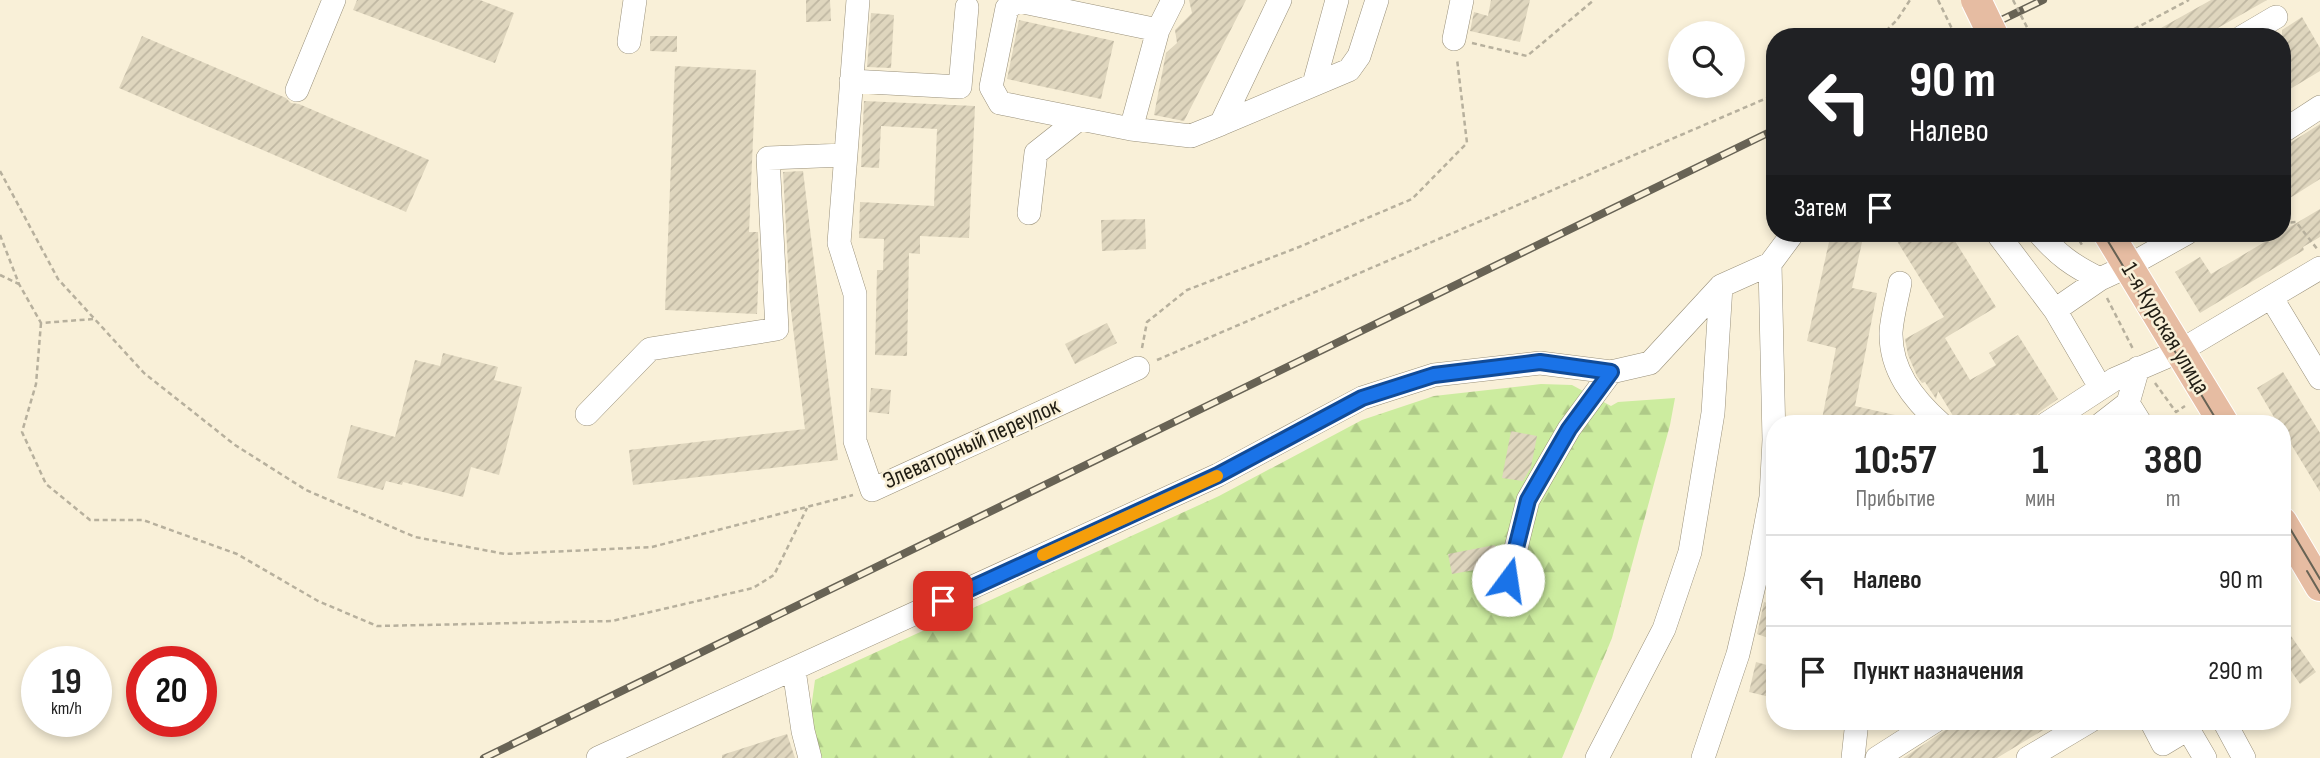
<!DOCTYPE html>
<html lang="ru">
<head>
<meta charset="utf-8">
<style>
  body { margin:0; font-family:"Sofia Sans Condensed",sans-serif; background:#f6f6f6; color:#222; height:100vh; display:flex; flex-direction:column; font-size:26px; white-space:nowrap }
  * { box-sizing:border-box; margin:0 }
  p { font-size:23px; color:#767676 }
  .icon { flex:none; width:38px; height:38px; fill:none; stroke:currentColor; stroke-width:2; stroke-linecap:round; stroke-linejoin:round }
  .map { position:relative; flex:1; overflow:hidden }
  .details { position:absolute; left:1766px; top:415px; width:525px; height:315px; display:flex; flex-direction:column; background:#fff; border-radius:28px; box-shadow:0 4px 10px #0003 }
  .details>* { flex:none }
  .banner { position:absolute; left:1766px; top:28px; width:525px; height:214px; border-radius:28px; box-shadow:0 4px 10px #0003; background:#202124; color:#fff; overflow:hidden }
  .buttons { position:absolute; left:1668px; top:21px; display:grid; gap:14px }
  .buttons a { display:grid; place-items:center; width:77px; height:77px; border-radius:50%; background:#fff; box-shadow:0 4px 10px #0003; font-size:35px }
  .speed { position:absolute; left:21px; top:646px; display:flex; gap:14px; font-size:35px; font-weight:700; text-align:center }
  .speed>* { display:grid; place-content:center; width:91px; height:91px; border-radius:50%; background:#fff; box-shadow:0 4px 10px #0003; line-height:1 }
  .speed small { font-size:18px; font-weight:400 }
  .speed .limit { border:10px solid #d22; background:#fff; color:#111 }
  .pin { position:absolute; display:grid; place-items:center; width:60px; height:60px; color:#fff; margin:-30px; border-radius:14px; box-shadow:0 4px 10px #0006 }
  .me { position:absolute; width:77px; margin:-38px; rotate:14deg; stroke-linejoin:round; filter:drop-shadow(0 0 5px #0008) }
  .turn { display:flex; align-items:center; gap:24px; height:147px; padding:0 28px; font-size:32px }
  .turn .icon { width:91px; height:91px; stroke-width:2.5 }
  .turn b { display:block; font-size:49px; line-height:60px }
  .then { display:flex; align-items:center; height:66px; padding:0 28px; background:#0003; gap:14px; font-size:26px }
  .eta { display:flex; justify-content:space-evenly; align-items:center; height:119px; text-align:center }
  .eta b { font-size:42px; font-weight:700; line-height:49px }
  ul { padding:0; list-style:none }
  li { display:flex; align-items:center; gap:21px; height:91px; padding:0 28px; border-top:2px solid #e0e0e0 }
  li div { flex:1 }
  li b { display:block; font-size:26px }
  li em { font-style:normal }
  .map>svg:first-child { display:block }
  .forest { fill:url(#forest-firs) }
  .building { fill:url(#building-hatch) }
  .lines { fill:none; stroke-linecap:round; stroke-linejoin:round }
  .minor-casing { stroke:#99907a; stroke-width:24 }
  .major-casing { stroke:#fff; stroke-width:32 }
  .path { stroke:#b7b09d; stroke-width:2.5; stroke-dasharray:5 3.5; stroke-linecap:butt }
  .minor { stroke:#fff; stroke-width:23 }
  .major { stroke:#e6bca2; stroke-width:30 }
  .tram { stroke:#686355; stroke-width:2 }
  .rail-casing { stroke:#686355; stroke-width:8 }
  .rail { stroke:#f9f0d8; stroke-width:5; stroke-dasharray:16; stroke-linecap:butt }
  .major-bridge-casing { stroke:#fff; stroke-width:32; stroke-linecap:butt }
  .path-bridge { stroke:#b7b09d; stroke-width:2.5; stroke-dasharray:5 3.5; stroke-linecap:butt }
  .major-bridge { stroke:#e6bca2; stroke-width:30 }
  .route-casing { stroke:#114b97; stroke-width:18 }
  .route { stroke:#1a73e8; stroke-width:12 }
  .slow { stroke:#f59e0b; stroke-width:12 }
  .labels { text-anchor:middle; stroke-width:5; stroke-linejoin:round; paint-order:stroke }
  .street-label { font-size:24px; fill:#201d14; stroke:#f9f0d8 }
</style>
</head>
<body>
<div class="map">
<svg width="2320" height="758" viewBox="0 0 2320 758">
  <defs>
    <pattern id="forest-firs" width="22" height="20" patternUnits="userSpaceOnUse" patternTransform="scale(1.75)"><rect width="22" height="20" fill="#ccec9f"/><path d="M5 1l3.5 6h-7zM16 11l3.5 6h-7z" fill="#afca88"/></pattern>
    <pattern id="building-hatch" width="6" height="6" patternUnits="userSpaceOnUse" patternTransform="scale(1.75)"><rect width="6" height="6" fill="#dfd6be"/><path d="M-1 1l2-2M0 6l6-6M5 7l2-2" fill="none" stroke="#bfb7a2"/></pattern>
  </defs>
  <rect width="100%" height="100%" fill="#f9f0d8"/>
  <path class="forest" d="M1541,384L1572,385L1611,406L1618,402L1675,398L1670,425L1612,638L1562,758H820L809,723L815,680L1219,496L1362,420L1434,396Z"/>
  <path class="building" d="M357,0H480L514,13L495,63L353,10Z
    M806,0H830L831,21L806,22Z
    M1189,0H1246L1184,121L1154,115L1166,53L1177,43L1175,30L1192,13Z
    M1491,0H1530L1520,42L1470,31L1474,12L1488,16Z
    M2211,0H2267L2202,37H2145Z
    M871,13L894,15L891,68L867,67Z
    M2302,17L2320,48V71L2282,94V30Z
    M1019,20L1114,41L1101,99L1007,79Z
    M142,36L286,98L291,103L299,104L429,160L406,212L119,88Z
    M650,36H677V52L650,51Z
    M675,66L756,70L749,232H758L759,262L757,314L665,310Z
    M864,101L975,106L969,238L920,236V254L909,253L907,356L875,355L877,270H883L884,239L859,238L860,202L934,206L937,129L881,126L879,168L861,167Z
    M2320,124V179L2282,203V148Z
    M803,171L838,460L633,485L629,450L805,429L790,302L783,172Z
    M2320,209V237L2303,247L2304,250L2200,313L2175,272L2200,257L2211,274Z
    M1145,219L1146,249L1102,251L1101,220Z
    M1831,233H1864L1852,288L1877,293L1855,406L1908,418L1907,424H1821L1836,348L1807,341Z
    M1910,233H1950L1996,307L1945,338L1970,380L1996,365L1989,353L2018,335L2058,399L2038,413L2032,423L2025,424L2018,413L2000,424H1958L1938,391L1936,399L1925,382L1922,383L1917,376L1908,355L1905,339L1944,317L1897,241Z
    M1107,323L1117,343L1075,364L1065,344Z
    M443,353L498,367L494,380L522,387L499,475L471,467L463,497L403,482L402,485L386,481L383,490L337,478L351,425L395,437L415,360L440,366Z
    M2283,372L2320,433V492L2282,429V424H2278L2257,388Z
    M871,388L891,390L889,414L869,412Z
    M1511,431L1537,436L1531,467L1523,481L1502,478Z
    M1495,545L1497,566L1452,574L1448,554Z
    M1764,602L1774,605V640L1757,634Z
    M2282,623L2316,672L2300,684L2282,658Z
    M1756,662L1774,667V698L1749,692Z
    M1959,721H2058L1997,758H1903Z
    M787,734L795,758H722V755Z"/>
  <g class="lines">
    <g class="minor-casing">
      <path id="minor" d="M858,0L839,243L855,294V441L872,490L1138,368
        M1158,30L1018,1L1007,8L991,87L1000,103L1131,129L1158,30L1173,0
        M2242,37L2276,17
        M1454,39L1462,0
        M629,42L635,0
        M851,81L960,87L967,7
        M1314,84L1337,0
        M297,90L334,0
        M1221,124L1349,70L1359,56L1377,0
        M1131,129L1191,136L1221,124L1280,0
        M2282,132L2320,107
        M1029,213L1036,153L1079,119
        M1997,233L2055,310
        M2039,233C2058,255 2073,266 2100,279L2128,266L2187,233
        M2100,279L2055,310L2100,387
        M1900,283C1897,299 1892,316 1891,332C1890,370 1913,399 1941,424
        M2271,297L2320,378
        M2128,403L2141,424
        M587,414L650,349L777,329L768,158L845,155
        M2046,424L2115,379L2180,351L2320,268
        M2101,424L2128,403L2138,368
        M1508,580L1528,500L1569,429L1611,372
        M794,670L803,731L810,758
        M2151,721L2163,744L2188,729L2205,758
        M2224,721L2244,758
        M598,758L1218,475L1362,398L1434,375L1540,363L1611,372L1650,363L1721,286L1770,264
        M1597,758L1664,629L1690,552L1713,413L1721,286
        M1703,758L1738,654L1756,577L1771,497L1774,440L1770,264L1793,233
        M1853,758L1857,721
        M1877,758L1935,721
        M2028,758L2090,721"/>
    </g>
    <g class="major-casing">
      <path id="major" d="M2108,233L2224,424
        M2282,522L2320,586"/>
    </g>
    <path class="path" d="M1938,0L1956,37
      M1880,37L1897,20L1910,0
      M2119,37L2189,0
      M1472,43L1527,56L1594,0
      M0,171L58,279L144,373L235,445L306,490L415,537L505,554L652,547L853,495
      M2282,223L2296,222L2318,250
      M2075,233L2082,245
      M0,235L19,284L41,323L94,319
      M0,275L19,284
      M2107,298L2133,349
      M41,323L36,384L22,432L46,484L90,520H143L237,554L318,601L377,626L612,621L753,588L774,575L807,508
      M1142,348L1147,322L1187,290L1299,247L1412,199L1467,143L1457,59
      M1157,360L1774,95
      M2155,383L2176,412L2185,406"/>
    <use href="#minor" class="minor"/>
    <use href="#major" class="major"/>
    <path class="tram" d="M1980,0L1998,37
      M2103,233L2219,424
      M2282,515L2320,579
      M2307,571L2320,593"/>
    <g class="rail-casing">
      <path id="rail" d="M1966,37L2043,0
        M484,758L1774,130"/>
    </g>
    <use href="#rail" class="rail"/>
    <g class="major-bridge-casing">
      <path id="major-bridge" d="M1976,0L1994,37"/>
    </g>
    <path class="path-bridge" d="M2013,0L2032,37"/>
    <use href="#major-bridge" class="major-bridge"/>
  </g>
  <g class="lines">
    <g class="route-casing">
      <path id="route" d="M943,601L1218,475L1362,398L1434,375L1540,362L1611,372L1569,429L1528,500L1508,580"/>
    </g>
    <use href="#route" class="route"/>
    <path class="slow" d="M1043,555L1217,476"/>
  </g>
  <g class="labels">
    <g class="street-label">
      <text transform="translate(2166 328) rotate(59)" y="8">1-я Курская улица</text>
      <text transform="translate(971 443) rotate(-24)" y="8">Элеваторный переулок</text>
    </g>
  </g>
</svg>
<div class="buttons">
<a><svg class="icon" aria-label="search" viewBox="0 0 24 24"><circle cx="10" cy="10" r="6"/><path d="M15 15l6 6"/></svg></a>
</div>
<div class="speed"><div>19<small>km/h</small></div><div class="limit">20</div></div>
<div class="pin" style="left:943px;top:601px;background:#d93025"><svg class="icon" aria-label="arrive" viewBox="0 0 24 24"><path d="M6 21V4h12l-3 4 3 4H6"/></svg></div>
<svg class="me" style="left:1508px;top:580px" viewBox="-20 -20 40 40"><circle r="19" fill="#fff"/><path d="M0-13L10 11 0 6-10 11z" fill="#1a73e8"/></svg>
<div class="banner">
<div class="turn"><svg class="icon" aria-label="left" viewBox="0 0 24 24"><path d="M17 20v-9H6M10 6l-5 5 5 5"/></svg><div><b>90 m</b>Налево</div></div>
<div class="then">Затем<svg class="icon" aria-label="arrive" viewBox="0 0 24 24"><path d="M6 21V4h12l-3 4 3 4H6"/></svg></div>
</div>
<section class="details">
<div class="eta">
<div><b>10:57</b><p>Прибытие</p></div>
<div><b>1</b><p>мин</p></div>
<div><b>380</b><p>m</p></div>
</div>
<ul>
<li><svg class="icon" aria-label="left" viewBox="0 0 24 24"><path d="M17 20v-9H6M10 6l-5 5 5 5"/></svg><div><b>Налево</b></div><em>90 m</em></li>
<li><svg class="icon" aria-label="arrive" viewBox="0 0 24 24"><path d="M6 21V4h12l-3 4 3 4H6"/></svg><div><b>Пункт назначения</b></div><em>290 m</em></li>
</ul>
</section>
</div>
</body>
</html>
